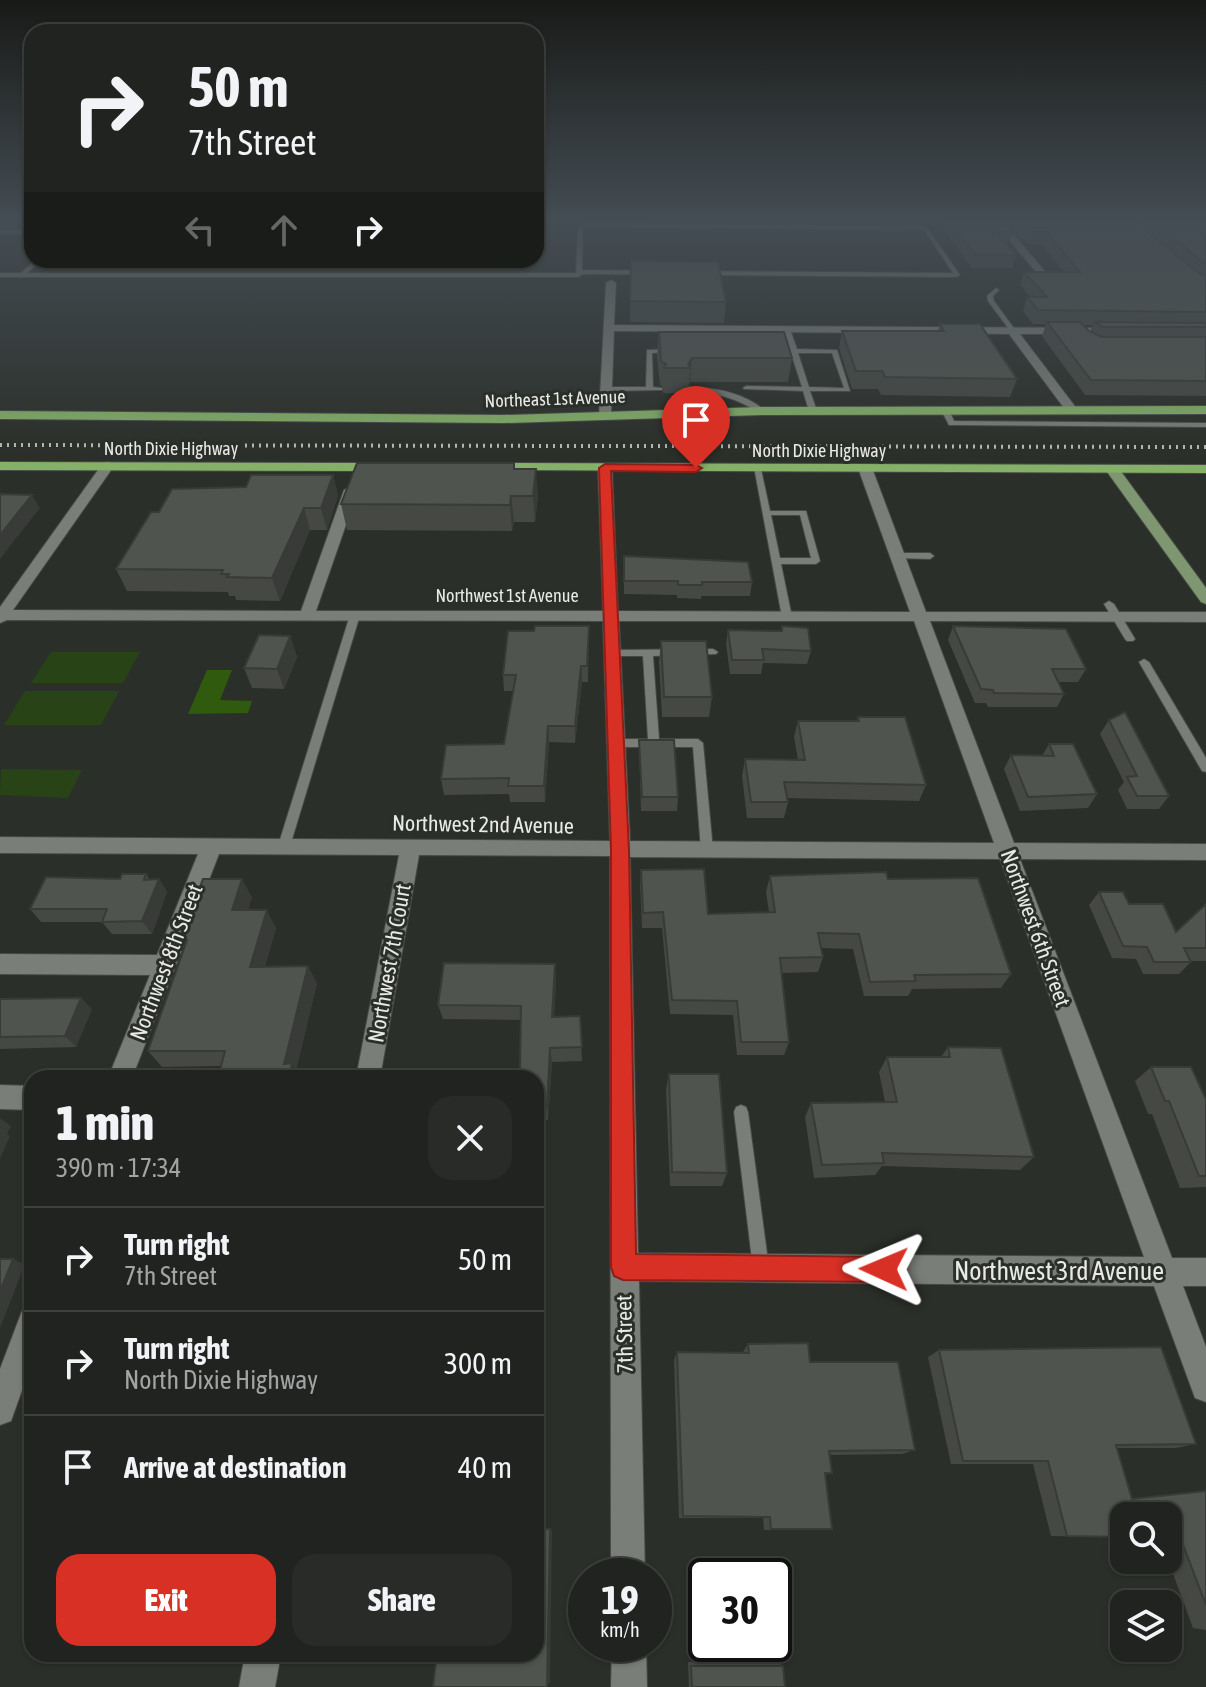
<!DOCTYPE html>
<html lang="en">
<head>
<meta charset="utf-8">
<style>
  body { margin:0; font-family:"Asap Condensed",sans-serif; background:#282b28; color:#f1f3f6; height:100vh; display:flex; flex-direction:column; font-size:30px; white-space:nowrap }
  * { box-sizing:border-box; margin:0 }
  p { font-size:26px; color:#a2a4a4 }
  .icon { flex:none; width:44px; height:44px; fill:none; stroke:currentColor; stroke-width:2; stroke-linecap:round; stroke-linejoin:round }
  .map { position:relative; flex:1; overflow:hidden }
  .details { position:absolute; left:24px; top:1070px; width:520px; height:592px; display:flex; flex-direction:column; background:#20231f; border-radius:24px; box-shadow:0 2px 6px #0004,0 0 0 2px #3d403d }
  .details>* { flex:none }
  .banner { position:absolute; left:24px; top:24px; width:520px; height:244px; border-radius:24px; box-shadow:0 2px 6px #0004,0 0 0 2px #3d403d; background:#20231f; color:#f1f3f6; overflow:hidden }
  .controls { position:absolute; left:1110px; top:1502px; display:grid; gap:16px }
  .controls a { display:grid; place-items:center; width:72px; height:72px; border-radius:16px; background:#20231f; box-shadow:0 2px 6px #0004,0 0 0 2px #3d403d; font-size:40px }
  .speed { position:absolute; left:568px; top:1558px; display:flex; gap:16px; font-size:40px; font-weight:700; text-align:center }
  .speed>* { display:grid; place-content:center; width:104px; height:104px; border-radius:50%; background:#20231f; box-shadow:0 2px 6px #0004,0 0 0 2px #3d403d; line-height:1 }
  .speed small { font-size:20px; font-weight:400 }
  .speed .limit { border:4px solid #111; border-radius:12px; background:#fff; color:#111 }
  .pin { position:absolute; display:grid; place-items:center; width:68px; height:68px; color:#fff; margin:-82px -34px; border-radius:50% 50% 50% 0; rotate:-45deg; box-shadow:0 0 8px #0007 }
  .pin .icon { rotate:45deg }
  .me { position:absolute; width:88px; margin:-44px; rotate:271deg; stroke-linejoin:round; filter:drop-shadow(0 0 6px #0008) }
  .turn { display:flex; align-items:center; gap:28px; height:168px; padding:0 32px; font-size:36px }
  .turn .icon { width:104px; height:104px; stroke-width:2.5 }
  .turn b { display:block; font-size:56px; line-height:68px }
  .lanes { display:flex; align-items:center; height:76px; padding:0 32px; background:#0003; justify-content:center; gap:40px; direction:ltr }
  .lanes .off { opacity:.35 }
  .round { display:grid; place-items:center; flex:none; width:84px; height:84px; border-radius:24px; background:#282b28 }
  .head { display:flex; align-items:center; justify-content:space-between; height:136px; padding:0 32px }
  h1 { font-size:48px; font-weight:800; line-height:60px }
  .primary-button { display:flex; gap:16px; margin-top:auto; padding:16px 32px }
  .primary-button a { flex:1; height:92px; border-radius:24px; background:#d93025; color:#fff; font-size:32px; font-weight:800; line-height:92px; text-align:center }
  .primary-button a+a { background:#282b28; color:#f1f3f6 }
  ul { padding:0; list-style:none }
  li { display:flex; align-items:center; gap:24px; height:104px; padding:0 32px; border-top:2px solid #3d403d }
  li div { flex:1 }
  li b { display:block; font-size:30px }
  li em { font-style:normal }
  .map>svg:first-child { display:block }
  .green { fill:#284416 }
  .water { fill:#305a0d }
  .lines { fill:none; stroke-linecap:round; stroke-linejoin:round }
  .lane-casing { stroke:#474a45; stroke-width:2 }
  .street-casing { stroke:#474a45; stroke-width:2 }
  .secondary-casing { stroke:#474a45; stroke-width:2 }
  .primary-casing { stroke:#474a45; stroke-width:2 }
  .lane { fill:#7a7e78; fill-rule:evenodd }
  .street { fill:#7a7e78; fill-rule:evenodd }
  .secondary { fill:#7f9770; fill-rule:evenodd }
  .primary { fill:#84b068; fill-rule:evenodd }
  .rail { stroke:#b7bab6; stroke-width:4; stroke-dasharray:2 5; stroke-linecap:butt }
  .wall { fill:#454843; fill-rule:evenodd }
  .shaded-wall { fill:#383b37 }
  .building { fill:#50544e; stroke:#383b37; stroke-width:2 }
  .route { fill:#d93025; stroke:#8d1f18; stroke-width:2 }
  .labels { text-anchor:middle; stroke-width:6; stroke-linejoin:round; paint-order:stroke }
  .far-street-label { font-size:18px; fill:#e7eae6; stroke:#2b2f29 }
  .street-label { font-size:22px; fill:#e7eae6; stroke:#2b2f29 }
  .near-street-label { font-size:26px; fill:#e7eae6; stroke:#2b2f29 }
</style>
</head>
<body>
<div class="map">
<svg width="1206" height="1687" viewBox="0 0 1206 1687">
  <rect width="100%" height="100%" fill="#2b2f29"/>
  <path class="green" d="M51,652H140L123,683H31Z
    M25,691H119L101,725H4Z
    M1,769L82,770L68,798L0,795Z"/>
  <path class="water" d="M207,670H232L220,700L252,701L248,713L188,714Z"/>
  <g class="lines">
    <g class="lane-casing">
      <path id="lane" d="M581,223L926,226L960,275L957,277L582,274L579,277H0V273H21L36,260H42L27,273H576L578,225ZM583,227L924,230L953,273L582,270Z
        M0,230H32V234H0Z
        M996,288L999,290L993,296L994,301L1016,331L1015,332H1011L988,301L987,296Z
        M787,327L790,329L797,349L837,350L850,391H810L817,411L813,413L809,411L803,391L744,389L743,388L746,386L802,387L791,353H775L772,351L775,349H790L784,329ZM798,353H832L844,388L809,387Z
        M673,349L675,350V352L652,353L653,387L662,388V390L607,391L604,389L607,387H646L647,350Z
        M691,387C718,388 744,393 766,411L759,413C736,397 716,394 689,390V388Z
        M942,408H948L954,421L1206,423V427L952,425H949L941,410Z
        M754,467L761,469L770,511H806L820,561L816,564H781L792,617L787,620L782,617ZM771,515H800L811,558H780Z
        M897,553H930L934,556L930,559L894,558V554Z
        M1109,601L1114,604L1135,639L1133,641H1127L1125,639L1104,604Z
        M355,612L360,615L290,846L288,849H280L278,846L350,615Z
        M713,649L718,652L716,654L653,656L659,739H698L703,743L713,850L711,853H703L701,850L693,747H615L610,743L615,739H648L643,656H611L606,653L611,650Z
        M1144,659L1149,662L1206,758V772L1202,771L1139,662Z
        M741,1105L746,1107L748,1112L769,1268L767,1274L761,1276L755,1274L753,1268L734,1112L736,1107Z"/>
    </g>
    <g class="street-casing">
      <path id="street" d="M993,221H1002L1048,275V279H1042Z
        M1091,221H1206V225L1095,224Z
        M611,280L616,283L614,325L1118,328L1123,331L1118,334H1020L1077,409L1071,413L1067,412L1009,334L614,331L611,415L605,419L599,415L606,283Z
        M108,462L114,466L13,610L301,611L344,490L351,486L358,490L316,611H603L598,468L605,464L612,468L618,611L910,612L858,468L865,464L872,468L926,612H1206V622L930,621L1014,843L1206,844V860L1020,859L1172,1258H1206V1286H1183L1206,1347V1402L1195,1398L1154,1286L639,1281L645,1576H611L610,856L419,855L380,1078H356L399,855L219,854L132,1078H108L150,975L0,974V954L157,955L198,854L0,853V837L610,841L603,621L7,620L0,623V607L103,463ZM619,621H914L994,843L630,841ZM630,857L1000,859L1144,1257L638,1253Z
        M0,1085L32,1086V1110L0,1109Z
        M32,1307V1362L11,1421L0,1425V1369L22,1311Z
        M612,1644H646L647,1687H611Z
        M245,1654H281L275,1687H239Z"/>
    </g>
    <g class="secondary-casing">
      <path id="secondary" d="M1107,466H1117L1206,588V604L1201,602L1105,469Z"/>
    </g>
    <g class="primary-casing">
      <path id="primary" d="M1206,406V414L762,415L504,423L0,419V411L504,415L762,407Z
        M0,462L380,463L387,467L380,471L0,470Z
        M488,463L1206,465V473L483,470V464Z"/>
    </g>
    <use href="#lane" class="lane"/>
    <use href="#street" class="street"/>
    <use href="#secondary" class="secondary"/>
    <use href="#primary" class="primary"/>
    <path class="rail" d="M0,445L1206,447"/>
  </g>
  <path class="wall" d="M827,221H847V222H827Z
    M938,221H1004L1013,232L1008,244L1016,255L1012,268H972Z
    M1005,221H1134L1141,227L1143,221H1206V396L1085,395L1042,336L1046,324H1033L1023,311L1027,297H1030L1020,285L1024,272H1064L1042,245L1026,244ZM1082,325H1093L1090,332Z
    M130,260H363L359,267L132,266Z
    M631,261L726,302L724,323L630,322Z
    M940,324L1017,379L1010,397L881,395L878,389H852L839,348L842,331H938Z
    M659,332L792,358L788,382H690L689,384L688,393H663V387L660,385L657,356Z
    M515,469L538,495L535,522H514L512,531L347,530L341,504Z
    M333,475L338,496L327,530H310L280,601L236,600L235,596H229L228,592L127,591L116,569L159,512Z
    M624,556L752,582L750,596H701V599L677,598V595L624,594Z
    M589,626L588,682H582L575,743L549,742L545,802H510L509,794L444,795L441,779L504,744L513,691H504L503,675L534,631Z
    M782,626L811,651L807,664L763,663L761,674H730L726,644L728,630L781,631Z
    M953,626L1086,669L1078,682H1058L1064,694L1057,707H988L986,703H975L948,640Z
    M290,636L297,657L284,689L252,688L244,668Z
    M661,641L712,697L709,717H662L659,662Z
    M858,717L926,785L919,801L787,798L788,802L784,818H747L742,776L745,759L798,760L794,737L798,721H857Z
    M1109,720L1169,796L1159,809H1127L1118,790L1124,782L1100,734Z
    M639,740L678,797L677,811H641Z
    M1049,744L1097,794L1088,808L1020,811L1004,769L1011,755L1042,756Z
    M641,870L708,914L769,912L766,892L770,876L888,879L1011,974L1001,988L912,989L908,996H864L853,949L821,948L823,957L818,972L781,973L789,1042L784,1055H737L733,1015L670,1014L662,928H642L640,885Z
    M146,874L150,880L159,879L167,892L152,934H112L102,922H41L30,909L120,879Z
    M1099,892L1129,904L1176,932L1206,904V961H1190L1191,962L1179,974H1143L1136,959L1112,958L1089,905Z
    M252,897L248,910L276,928L265,966L317,983L296,1070L221,1066L162,1067L148,1051L185,946L180,940Z
    M556,980L554,1017L580,1016L582,1061L552,1062L548,1120H537L536,1149V1078L520,1072L521,1020L443,1019L438,1005Z
    M0,999L92,1009L76,1047L0,1049Z
    M948,1047L1034,1157L1020,1170L882,1166L875,1175L814,1178L805,1117L811,1103L885,1102L879,1072L887,1057H941Z
    M1151,1067L1206,1099V1187L1180,1188L1152,1114H1148L1135,1081Z
    M669,1074L727,1173L722,1186H670L666,1089Z
    M748,1344L810,1362L915,1450L902,1454L830,1455L832,1473L825,1475L832,1529L764,1530L763,1518H679L674,1360L677,1352H743Z
    M939,1350L1196,1444L1176,1448H1117L1132,1499L1206,1491V1630L1193,1628L1168,1560V1516H1124V1537L1051,1536L1033,1464H951L928,1357Z
    M688,1662H777L783,1666L785,1687H689Z"/>
  <path class="shaded-wall" d="M692,358L690,382L689,384L690,368L688,364Z
    M536,469L538,495L535,522L533,496Z
    M333,475L338,496L327,530L321,508Z
    M32,495L40,508L0,559V535Z
    M511,496L514,522L512,531L510,505Z
    M304,508L310,530L280,601L272,578Z
    M290,636L297,657L284,689L277,669Z
    M581,666L582,682L575,743V726Z
    M548,726L549,742L545,802L544,786Z
    M159,879L167,892L152,934L142,921Z
    M242,879L252,897L242,928L232,910Z
    M267,910L276,928L260,983L250,967Z
    M555,964L556,980L553,1032L552,1017Z
    M308,966L317,983L296,1070L301,1078H289L284,1064Z
    M81,998L92,1009L76,1047L65,1036Z
    M550,1048L552,1062L548,1120L547,1107Z
    M0,1118L11,1126L7,1134L10,1136L0,1159Z
    M13,1259L25,1264L0,1328V1291Z
    M537,1333L540,1341L537,1411L536,1364Z
    M550,1529L552,1530L550,1682L547,1687Z"/>
  <path class="building" d="M950,221H1004L1013,232H997L1016,255H976Z
    M1020,221H1134L1201,275L1206,274V312L1038,310L1027,297H1047L1024,272H1080L1047,232H1030Z
    M1153,221H1206V265Z
    M631,261L718,262L726,302L630,301Z
    M1047,322H1080L1089,331L1102,337H1206V381L1091,380Z
    M1094,322L1206,323V327H1103Z
    M940,324H980L1017,379L885,377L882,371H856L842,331H944Z
    M659,332H784L792,358H692L688,364L690,368H664L666,364L661,361Z
    M357,463H514V469H536L533,496H511L510,505L341,504Z
    M251,475H333L321,508H304L272,578L227,577L229,574H221L223,570L116,569L151,512H159L172,489L246,487Z
    M0,494L32,495L0,535Z
    M624,556L748,562L752,582H702V585H678V581H624Z
    M535,626H589L587,666H581L575,726H548L544,786H508L509,778L441,779L446,745L504,744L516,675H503L508,631H534Z
    M782,626L808,628L811,651L762,649L764,660H732L728,630L782,631Z
    M953,626L1066,629L1086,669H1052L1064,694L994,693L993,690L981,689Z
    M259,635L290,636L277,669L244,668Z
    M661,641H706L712,697H664Z
    M1125,712L1169,796H1137L1127,777L1137,776L1109,720Z
    M858,717H905L926,785L784,782L788,802H751L745,759L805,760L798,721H859Z
    M639,740H674L678,797H642Z
    M1049,744H1073L1097,794L1028,797L1011,755L1054,756Z
    M704,869L708,914L775,912L770,876L886,872L888,879L978,878L1011,974L914,975L916,981L870,982L859,934L818,933L823,957L780,958L789,1042H741L737,1001L672,1000L663,912L643,913L641,870Z
    M122,874H146L144,880L159,879L142,921L102,922L107,909H30L46,877L120,879Z
    M203,879H242L232,910H267L250,967L308,966L284,1064L292,1063L289,1078H218L225,1051H148L187,940H180Z
    M1099,892H1123L1129,904H1163L1176,932L1206,904V948H1184L1191,962H1154L1147,947L1123,946Z
    M444,963L555,964L552,1017L580,1016L582,1047L550,1048L547,1107H536V1078H433L434,1071L520,1072L521,1006L438,1005Z
    M81,998L65,1036L0,1037V999Z
    M948,1047L1001,1048L1034,1157L882,1153L884,1163L822,1165L811,1103L897,1102L887,1057H950Z
    M1151,1067H1191L1206,1099V1176H1199L1169,1101H1165Z
    M669,1074H719L727,1173L672,1172Z
    M0,1259H13L0,1291Z
    M536,1333H537L536,1364Z
    M808,1343L810,1362H898L915,1450L829,1451L832,1473H825L832,1529H771L770,1517L683,1516L677,1352L749,1353L748,1344Z
    M1161,1347L1196,1444L1116,1445L1132,1499L1206,1491V1605L1180,1537H1168V1516H1124V1537L1067,1536L1048,1461H963L939,1350Z
    M536,1529H550L547,1687H433L437,1654H536Z
    M691,1666H783L785,1687H692Z"/>
  <linearGradient id="sky" x2="0" y2="1"><stop stop-color="#181a17"/><stop offset="0.48" stop-color="#444d54"/><stop offset="1" stop-color="#444d54" stop-opacity="0"/></linearGradient>
  <rect width="1206" height="457" fill="url(#sky)"/>
  <path class="route" d="M605,464L696,465L702,468L696,472L611,471L629,850L636,1254L884,1257L893,1260L897,1269L893,1278L884,1282L623,1280L614,1276L611,1267V850L599,468Z"/>
  <g class="labels">
    <g class="far-street-label">
      <text transform="translate(555 399) rotate(-2)" y="6">Northeast 1st Avenue</text>
      <text x="171" y="455">North Dixie Highway</text>
      <text x="819" y="457">North Dixie Highway</text>
      <text x="507" y="602">Northwest 1st Avenue</text>
    </g>
    <g class="street-label">
      <text transform="translate(483 824) rotate(1)" y="8">Northwest 2nd Avenue</text>
      <text transform="translate(1036 928) rotate(70)" y="8">Northwest 6th Street</text>
      <text transform="translate(166 962) rotate(-69)" y="8">Northwest 8th Street</text>
      <text transform="translate(389 963) rotate(-80)" y="8">Northwest 7th Court</text>
      <text transform="translate(624 1334) rotate(-91)" y="8">7th Street</text>
    </g>
    <g class="near-street-label">
      <text x="1059" y="1280">Northwest 3rd Avenue</text>
    </g>
  </g>
</svg>
<div class="controls">
<a><svg class="icon" aria-label="search" viewBox="0 0 24 24"><circle cx="10" cy="10" r="6"/><path d="M15 15l6 6"/></svg></a>
<a><svg class="icon" aria-label="layers" viewBox="0 0 24 24"><path d="M12 4l9 5-9 5-9-5zM3 14l9 5 9-5"/></svg></a>
</div>
<div class="speed"><div>19<small>km/h</small></div><div class="limit">30</div></div>
<div class="pin" style="left:696px;top:468px;background:#d93025"><svg class="icon" aria-label="arrive" viewBox="0 0 24 24"><path d="M6 21V4h12l-3 4 3 4H6"/></svg></div>
<svg class="me" style="left:884px;top:1269px" viewBox="-20 -20 40 40"><path d="M0-17L14 15 0 8-14 15z" fill="#d93025" stroke="#fff" stroke-width="4"/></svg>
<div class="banner">
<div class="turn"><svg class="icon" aria-label="right" viewBox="0 0 24 24"><path d="M7 20v-9h11M14 6l5 5-5 5"/></svg><div><b>50 m</b>7th Street</div></div>
<div class="lanes"><svg class="icon off" aria-label="left" viewBox="0 0 24 24"><path d="M17 20v-9H6M10 6l-5 5 5 5"/></svg><svg class="icon off" aria-label="ahead" viewBox="0 0 24 24"><path d="M12 20V5M6 11l6-6 6 6"/></svg><svg class="icon" aria-label="right" viewBox="0 0 24 24"><path d="M7 20v-9h11M14 6l5 5-5 5"/></svg></div>
</div>
<section class="details">
<div class="head"><div><h1>1 min</h1><p>390 m · 17:34</p></div><a class="round"><svg class="icon" aria-label="close" viewBox="0 0 24 24"><path d="M6 6l12 12M18 6L6 18"/></svg></a></div>
<ul>
<li><svg class="icon" aria-label="right" viewBox="0 0 24 24"><path d="M7 20v-9h11M14 6l5 5-5 5"/></svg><div><b>Turn right</b><p>7th Street</p></div><em>50 m</em></li>
<li><svg class="icon" aria-label="right" viewBox="0 0 24 24"><path d="M7 20v-9h11M14 6l5 5-5 5"/></svg><div><b>Turn right</b><p>North Dixie Highway</p></div><em>300 m</em></li>
<li><svg class="icon" aria-label="arrive" viewBox="0 0 24 24"><path d="M6 21V4h12l-3 4 3 4H6"/></svg><div><b>Arrive at destination</b></div><em>40 m</em></li>
</ul>
<div class="primary-button"><a>Exit</a><a>Share</a></div>
</section>
</div>
</body>
</html>
